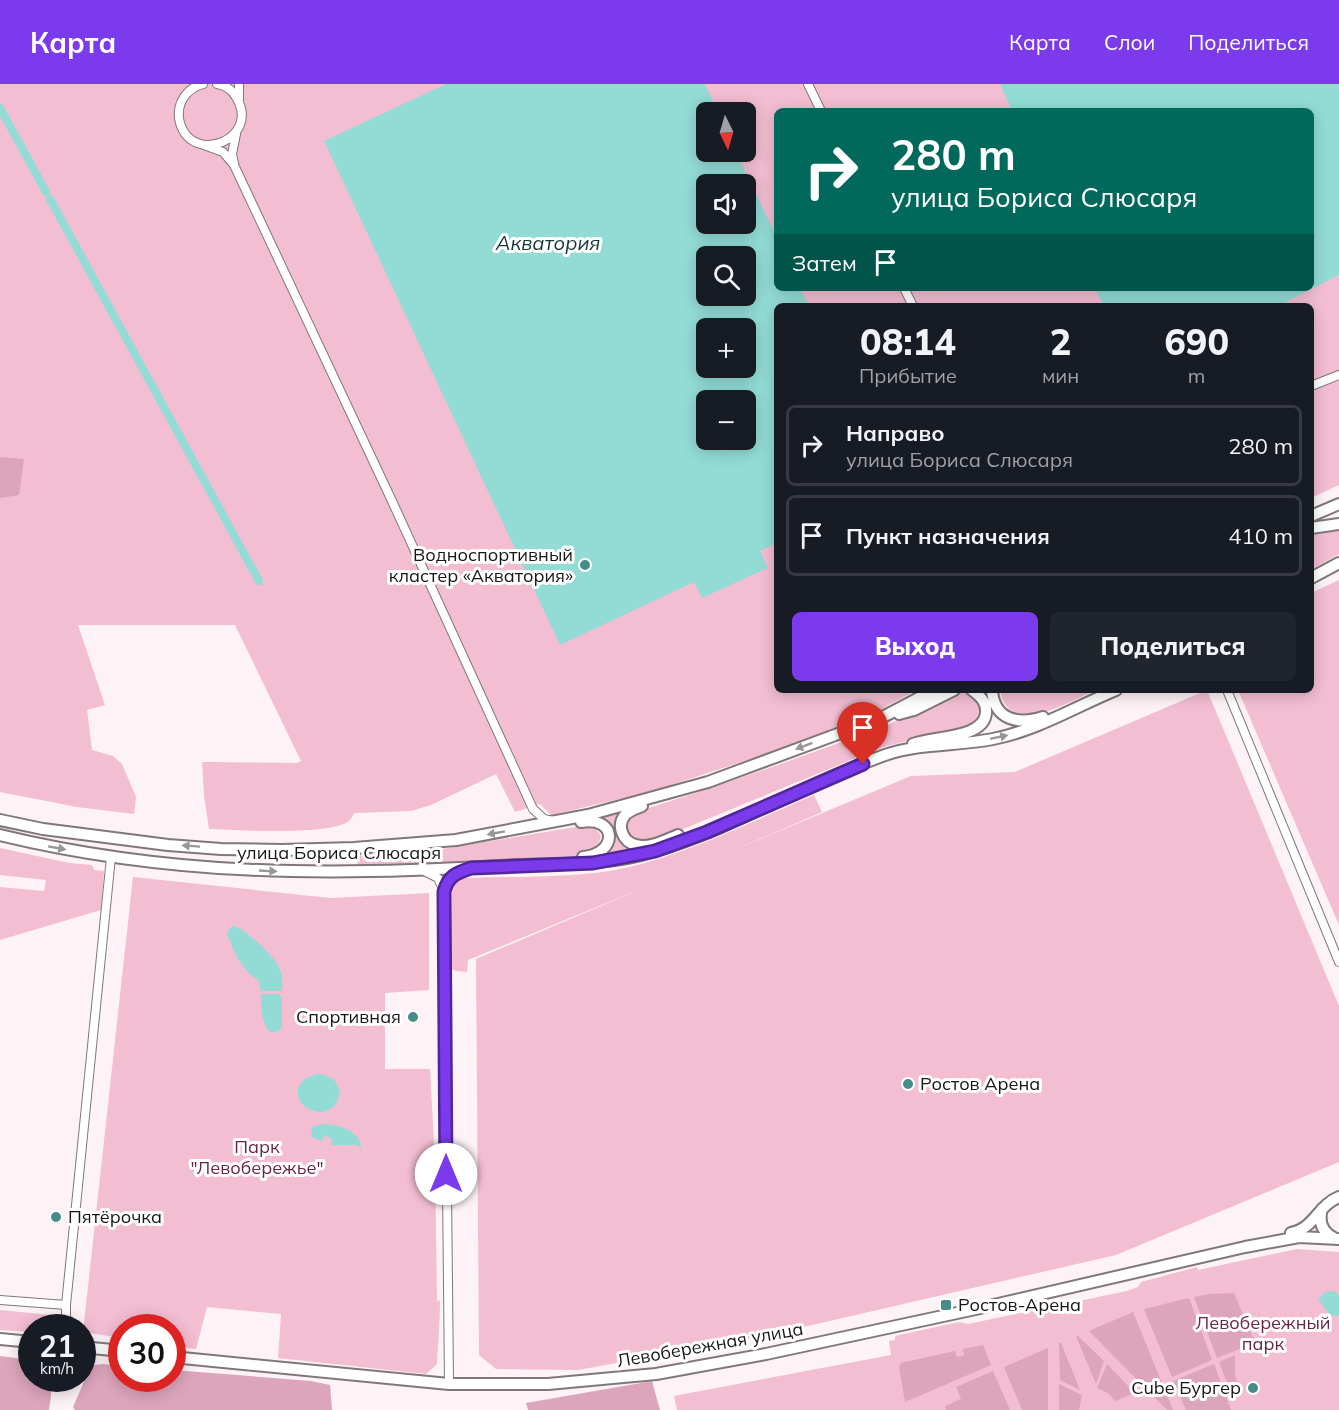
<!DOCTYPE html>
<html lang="ru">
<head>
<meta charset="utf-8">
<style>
  body { margin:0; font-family:Mulish,sans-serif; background:#20242c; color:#f1f3f6; height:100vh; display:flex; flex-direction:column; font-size:22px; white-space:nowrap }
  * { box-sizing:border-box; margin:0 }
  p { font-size:20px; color:#9ea1a6 }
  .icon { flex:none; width:33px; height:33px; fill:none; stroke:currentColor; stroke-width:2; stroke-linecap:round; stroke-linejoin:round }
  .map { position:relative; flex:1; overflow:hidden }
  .drawer { position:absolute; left:774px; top:219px; width:540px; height:390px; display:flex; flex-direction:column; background:#171b24; border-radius:9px; box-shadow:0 3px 15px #0003 }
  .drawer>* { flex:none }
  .guide { position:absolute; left:774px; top:24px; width:540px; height:183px; border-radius:9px; box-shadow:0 3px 15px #0003; background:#00695c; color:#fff; overflow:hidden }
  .needle { width:39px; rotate:175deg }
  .fabs { position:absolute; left:696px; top:18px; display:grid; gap:12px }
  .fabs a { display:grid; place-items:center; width:60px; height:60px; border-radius:9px; background:#171b24; box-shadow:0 3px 15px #0003; font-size:30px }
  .speed { position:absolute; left:18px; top:1230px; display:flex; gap:12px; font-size:30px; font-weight:700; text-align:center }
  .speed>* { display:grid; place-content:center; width:78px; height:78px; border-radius:50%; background:#171b24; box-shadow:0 3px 15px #0003; line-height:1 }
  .speed small { font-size:15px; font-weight:400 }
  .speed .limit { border:9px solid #d22; background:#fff; color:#111 }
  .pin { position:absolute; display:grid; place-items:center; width:51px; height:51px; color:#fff; margin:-62px -26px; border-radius:50% 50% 50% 0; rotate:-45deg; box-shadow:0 0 6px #0007 }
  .pin .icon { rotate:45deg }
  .me { position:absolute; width:66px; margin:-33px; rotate:0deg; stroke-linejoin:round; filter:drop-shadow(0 0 4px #0008) }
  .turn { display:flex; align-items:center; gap:21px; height:126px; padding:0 18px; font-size:27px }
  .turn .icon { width:78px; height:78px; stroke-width:2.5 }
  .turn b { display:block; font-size:42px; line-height:51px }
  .then { display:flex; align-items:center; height:57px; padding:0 18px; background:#0003; gap:12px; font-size:22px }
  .eta { display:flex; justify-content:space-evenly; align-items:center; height:102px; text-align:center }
  .eta b { font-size:36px; font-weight:800; line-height:42px }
  .action { display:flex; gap:12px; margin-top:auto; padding:12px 18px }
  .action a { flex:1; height:69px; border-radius:9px; background:#7c3aed; color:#fff; font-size:24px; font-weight:800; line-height:69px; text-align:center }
  .action a+a { background:#20242c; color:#f1f3f6 }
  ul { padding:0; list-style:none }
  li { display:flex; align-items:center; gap:18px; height:81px; margin:0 12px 9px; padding:0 6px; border:3px solid #363941; border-radius:9px }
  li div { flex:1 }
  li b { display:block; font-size:22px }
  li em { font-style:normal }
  header { display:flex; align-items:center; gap:36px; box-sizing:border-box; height:84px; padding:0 30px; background:#7c3aed; color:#fff }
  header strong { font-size:28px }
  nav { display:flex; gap:33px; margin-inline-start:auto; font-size:21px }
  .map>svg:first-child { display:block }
  .green { fill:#f3bdd2; fill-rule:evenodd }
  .forest { fill:#dda5bc }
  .water { fill:#93dcd6; fill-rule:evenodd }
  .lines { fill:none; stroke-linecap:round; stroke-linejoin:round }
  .canal { stroke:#93dcd6; stroke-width:8 }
  .minor-casing { stroke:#80777b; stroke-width:10 }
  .major-casing { stroke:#80777b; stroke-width:14 }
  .minor { stroke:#fff; stroke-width:8 }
  .major { stroke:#fff; stroke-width:10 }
  .oneway { fill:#989697 }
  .route-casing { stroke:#51269a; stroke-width:15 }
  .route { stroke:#7c3aed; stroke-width:10 }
  .poi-dot { fill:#468d88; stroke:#fff; stroke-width:2 }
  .labels { text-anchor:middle; stroke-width:6; stroke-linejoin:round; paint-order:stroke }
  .poi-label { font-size:18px; fill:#191617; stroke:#fff; text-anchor:end }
  .street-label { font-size:18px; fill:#191617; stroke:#fff }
  .park-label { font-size:18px; fill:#692647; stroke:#fff }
  .water-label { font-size:20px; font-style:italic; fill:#143836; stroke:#fff }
</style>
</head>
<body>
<header>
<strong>Карта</strong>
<nav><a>Карта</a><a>Слои</a><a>Поделиться</a></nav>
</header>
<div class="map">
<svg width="1339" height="1326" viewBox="0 0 1339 1326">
  <rect width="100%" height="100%" fill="#fdf2f6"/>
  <path class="green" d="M0,0H1339V401L1311,414V222H777V606H916L875,629L762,671L650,708L551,731L540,720L515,728L496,690L431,721L411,727L354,729C353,732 351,735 349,737C329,752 236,746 209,745L204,711L202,678L297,679L301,677L235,541H78L105,621L87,626L92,666L113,672L122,680L136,713L134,730L77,723L0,708ZM777,27H1311V204H777ZM706,28H746V68H706ZM706,100H746V140H706ZM706,172H746V212H706ZM706,244H746V284H706ZM706,316H746V356H706Z
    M1339,445V470L1311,486V449Z
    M1339,496V841L1238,606H1311V509Z
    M1000,606H1096C1070,617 1008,656 1000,606Z
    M1207,606L1339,922V1078L1116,1171L769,1251L578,1286L496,1285L479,1271L476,875L648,802L468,876L467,888L456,887L451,885L452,808L457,796L465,794C517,792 574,795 625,784C688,770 755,736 814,711L822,728L734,766L911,692L1015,688Z
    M966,608C980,613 981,619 982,633L968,646L922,653L880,664L671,750L645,758L631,755L624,740L626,736L636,728C718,703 798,674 878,645C906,634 937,612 966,608Z
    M618,726L623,727L619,754L622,759L634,765V767L608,772L606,770L613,757L606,738L598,733Z
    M582,742C611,746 602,760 584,772L358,784L356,769L430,767Z
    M0,764L69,779L92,781L94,786L104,787L101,826L0,856V803L44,807L46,796L0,791Z
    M133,793L330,814L429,809V906L385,909V985H430L435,1079L437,1218L440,1216C440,1236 438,1260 437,1280L426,1290L278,1274L281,1230L207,1223L196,1265L173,1262L172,1244H122L121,1254L83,1248Z
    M1297,1165L1339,1168V1326H677L674,1312L891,1271L889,1257L895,1256V1252L959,1238L968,1240L1127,1207L1138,1203L1141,1198L1197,1183L1198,1186Z
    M0,1226L62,1232L61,1242L32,1244L31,1248L0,1246Z"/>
  <path class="forest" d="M0,373L24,375L19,411L0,414Z
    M1234,1209L1255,1259L1217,1274L1194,1213L1209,1210Z
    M1189,1214L1212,1276L1172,1293L1144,1225Z
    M1133,1228L1173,1326H1167L1089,1247Z
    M1076,1252H1078L1104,1277L1096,1300Z
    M1059,1259H1061L1080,1306L1060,1296Z
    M983,1261L991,1281L905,1318L899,1283L901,1279L955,1267L957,1273L964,1271L963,1265Z
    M1048,1264V1326H1022L1004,1283Z
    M1235,1271V1291L1239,1303L1230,1307L1219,1278Z
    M0,1272L31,1276L32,1294L51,1295V1312L49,1326H0Z
    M103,1280L121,1282L122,1294H172L173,1286L311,1297L330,1301L332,1326H75L73,1323L86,1293L93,1281Z
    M1107,1280L1135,1309L1115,1317L1108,1309L1097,1304Z
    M1214,1280L1231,1326H1186L1173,1297Z
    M993,1287L1010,1326H946L945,1322L961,1315L956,1303Z
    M652,1297L660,1326H528L526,1319Z
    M1059,1300L1082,1311L1079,1326H1059Z"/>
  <path class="water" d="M446,0H705L718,28H706V68H736L777,154V204H800L809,222H777V459L760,467L768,484L702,514L694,498L560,561L324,57ZM746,100V140H706V100ZM746,172V212H706V172ZM706,244H746V284H706ZM706,316H746V356H706Z
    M1000,0H1339V191L1278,222H1104L1095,204H1311V27H1012Z
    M234,842C246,845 278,875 281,888C283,894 282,901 282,907H261L259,897C239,883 236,871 227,850L230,844Z
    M261,910H279L282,913V944C263,962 260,922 261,910Z
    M317,990C356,992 338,1042 307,1024C297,1018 294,1004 304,996C307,993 313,992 317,990Z
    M322,1040C337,1040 361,1046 361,1064L357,1061H331L332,1055L325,1051L322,1057L311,1053L312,1043Z
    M1332,1207L1339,1210V1232L1330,1231L1318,1215L1325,1208Z"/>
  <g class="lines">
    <path class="canal" d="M0,24L46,108
      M50,115L259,497"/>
    <g class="minor-casing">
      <path id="minor" d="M203,0C186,4 175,21 180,39C193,83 262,54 236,13C232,6 225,1 217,0
        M239,0V15
        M808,0L821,27
        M204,61L223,68L234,81L392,417L533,725L544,735L553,737
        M234,79L232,70L236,50
        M904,204L913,222
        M1311,302L1339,291
        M1227,606L1339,878
        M424,787L438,794L444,807
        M0,1216L66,1221
        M66,1244V1221L111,773
        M449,1300L444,808C448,795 451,791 464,786"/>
    </g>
    <g class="major-casing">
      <path id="major" d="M1311,432L1339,420
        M1311,444L1339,440
        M1311,494L1339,479
        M992,606C994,636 1018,641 1043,633
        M899,630L914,626L954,606
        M913,660C933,652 984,655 986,629C987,618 980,612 972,606
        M642,722C637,724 630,726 625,731C616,742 623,758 636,761C649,765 666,756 678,751
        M0,736L43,745L168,761L221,765L282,766L354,764L456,756L588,731L708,698L881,634L934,606
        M581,738C618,732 618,770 583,773
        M0,751C169,792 328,792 500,782C552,779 605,783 655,767C733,744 807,699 885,671C919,659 958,662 993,655C1038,646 1075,623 1116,606
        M1322,1125C1318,1138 1322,1148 1334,1154
        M1291,1149C1314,1145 1318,1121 1339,1113
        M0,1255L32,1258
        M82,1263L122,1267
        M172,1273L449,1300H548L656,1290L766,1270L985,1223L1245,1163L1299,1153L1339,1155"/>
    </g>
    <use href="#minor" class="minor"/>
    <use href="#major" class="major"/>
  </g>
  <defs><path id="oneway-solid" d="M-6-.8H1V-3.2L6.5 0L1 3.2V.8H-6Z" transform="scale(1.5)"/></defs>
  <g class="oneway">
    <use href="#oneway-solid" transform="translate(999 653) rotate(-12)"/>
    <use href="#oneway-solid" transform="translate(804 662) rotate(159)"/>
    <use href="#oneway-solid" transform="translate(496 749) rotate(170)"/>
    <use href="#oneway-solid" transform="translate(191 762) rotate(-176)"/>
    <use href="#oneway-solid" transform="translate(57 764) rotate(10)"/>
    <use href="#oneway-solid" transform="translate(268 787) rotate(3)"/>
  </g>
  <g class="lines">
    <g class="route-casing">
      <path id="route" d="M446,1090L444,808C448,792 456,789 471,784L593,779L655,767L707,748L863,680"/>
    </g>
    <use href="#route" class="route"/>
  </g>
  <g class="poi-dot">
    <circle cx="585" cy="481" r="6"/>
    <circle cx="413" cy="933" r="6"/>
    <circle cx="908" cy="1000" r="6"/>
    <circle cx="56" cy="1133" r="6"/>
    <rect x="940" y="1215" width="12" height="12" rx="3"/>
    <circle cx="1253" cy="1304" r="6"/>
  </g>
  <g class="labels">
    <g class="poi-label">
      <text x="573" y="477">Водноспортивный<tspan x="573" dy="21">кластер «Акватория»</tspan></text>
      <text x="401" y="939">Спортивная</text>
      <text x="920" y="1006" text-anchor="start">Ростов Арена</text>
      <text x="68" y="1139" text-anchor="start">Пятёрочка</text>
      <text x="958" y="1227" text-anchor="start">Ростов-Арена</text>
      <text x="1241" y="1310">Cube Бургер</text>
    </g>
    <g class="street-label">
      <text x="339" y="775">улица Бориса Слюсаря</text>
      <text transform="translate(710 1261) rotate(-10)" y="6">Левобережная улица</text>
    </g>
    <g class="park-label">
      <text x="257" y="1069">Парк<tspan x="257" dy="21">"Левобережье"</tspan></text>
      <text x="1263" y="1245">Левобережный<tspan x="1263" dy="21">парк</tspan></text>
    </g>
    <g class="water-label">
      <text x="548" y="166">Акватория</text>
    </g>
  </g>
</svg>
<div class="fabs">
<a><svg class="needle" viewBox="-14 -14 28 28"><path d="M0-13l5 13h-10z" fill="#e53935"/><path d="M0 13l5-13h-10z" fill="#9ea1a6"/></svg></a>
<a><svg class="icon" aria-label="sound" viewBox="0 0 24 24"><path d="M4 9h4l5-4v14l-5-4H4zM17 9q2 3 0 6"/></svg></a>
<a><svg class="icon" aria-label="search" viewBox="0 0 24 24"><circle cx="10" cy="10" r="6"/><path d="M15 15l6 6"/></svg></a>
<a>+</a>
<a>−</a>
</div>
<div class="speed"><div>21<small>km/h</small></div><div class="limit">30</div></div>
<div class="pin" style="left:863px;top:680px;background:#d93025"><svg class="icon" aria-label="arrive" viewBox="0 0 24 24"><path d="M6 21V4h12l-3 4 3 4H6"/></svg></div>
<svg class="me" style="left:446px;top:1090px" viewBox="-20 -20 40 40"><circle r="19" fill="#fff"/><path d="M0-13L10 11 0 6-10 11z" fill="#7c3aed"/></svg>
<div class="guide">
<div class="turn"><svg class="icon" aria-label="right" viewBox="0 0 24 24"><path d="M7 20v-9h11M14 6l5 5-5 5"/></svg><div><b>280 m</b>улица Бориса Слюсаря</div></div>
<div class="then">Затем<svg class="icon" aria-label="arrive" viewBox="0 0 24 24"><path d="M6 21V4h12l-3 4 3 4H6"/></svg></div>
</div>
<section class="drawer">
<div class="eta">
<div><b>08:14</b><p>Прибытие</p></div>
<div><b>2</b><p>мин</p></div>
<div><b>690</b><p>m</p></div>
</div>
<ul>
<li><svg class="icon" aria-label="right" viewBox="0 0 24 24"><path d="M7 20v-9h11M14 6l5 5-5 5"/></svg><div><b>Направо</b><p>улица Бориса Слюсаря</p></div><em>280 m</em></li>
<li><svg class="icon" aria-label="arrive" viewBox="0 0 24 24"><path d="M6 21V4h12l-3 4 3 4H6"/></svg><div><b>Пункт назначения</b></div><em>410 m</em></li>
</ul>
<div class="action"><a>Выход</a><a>Поделиться</a></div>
</section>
</div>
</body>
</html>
